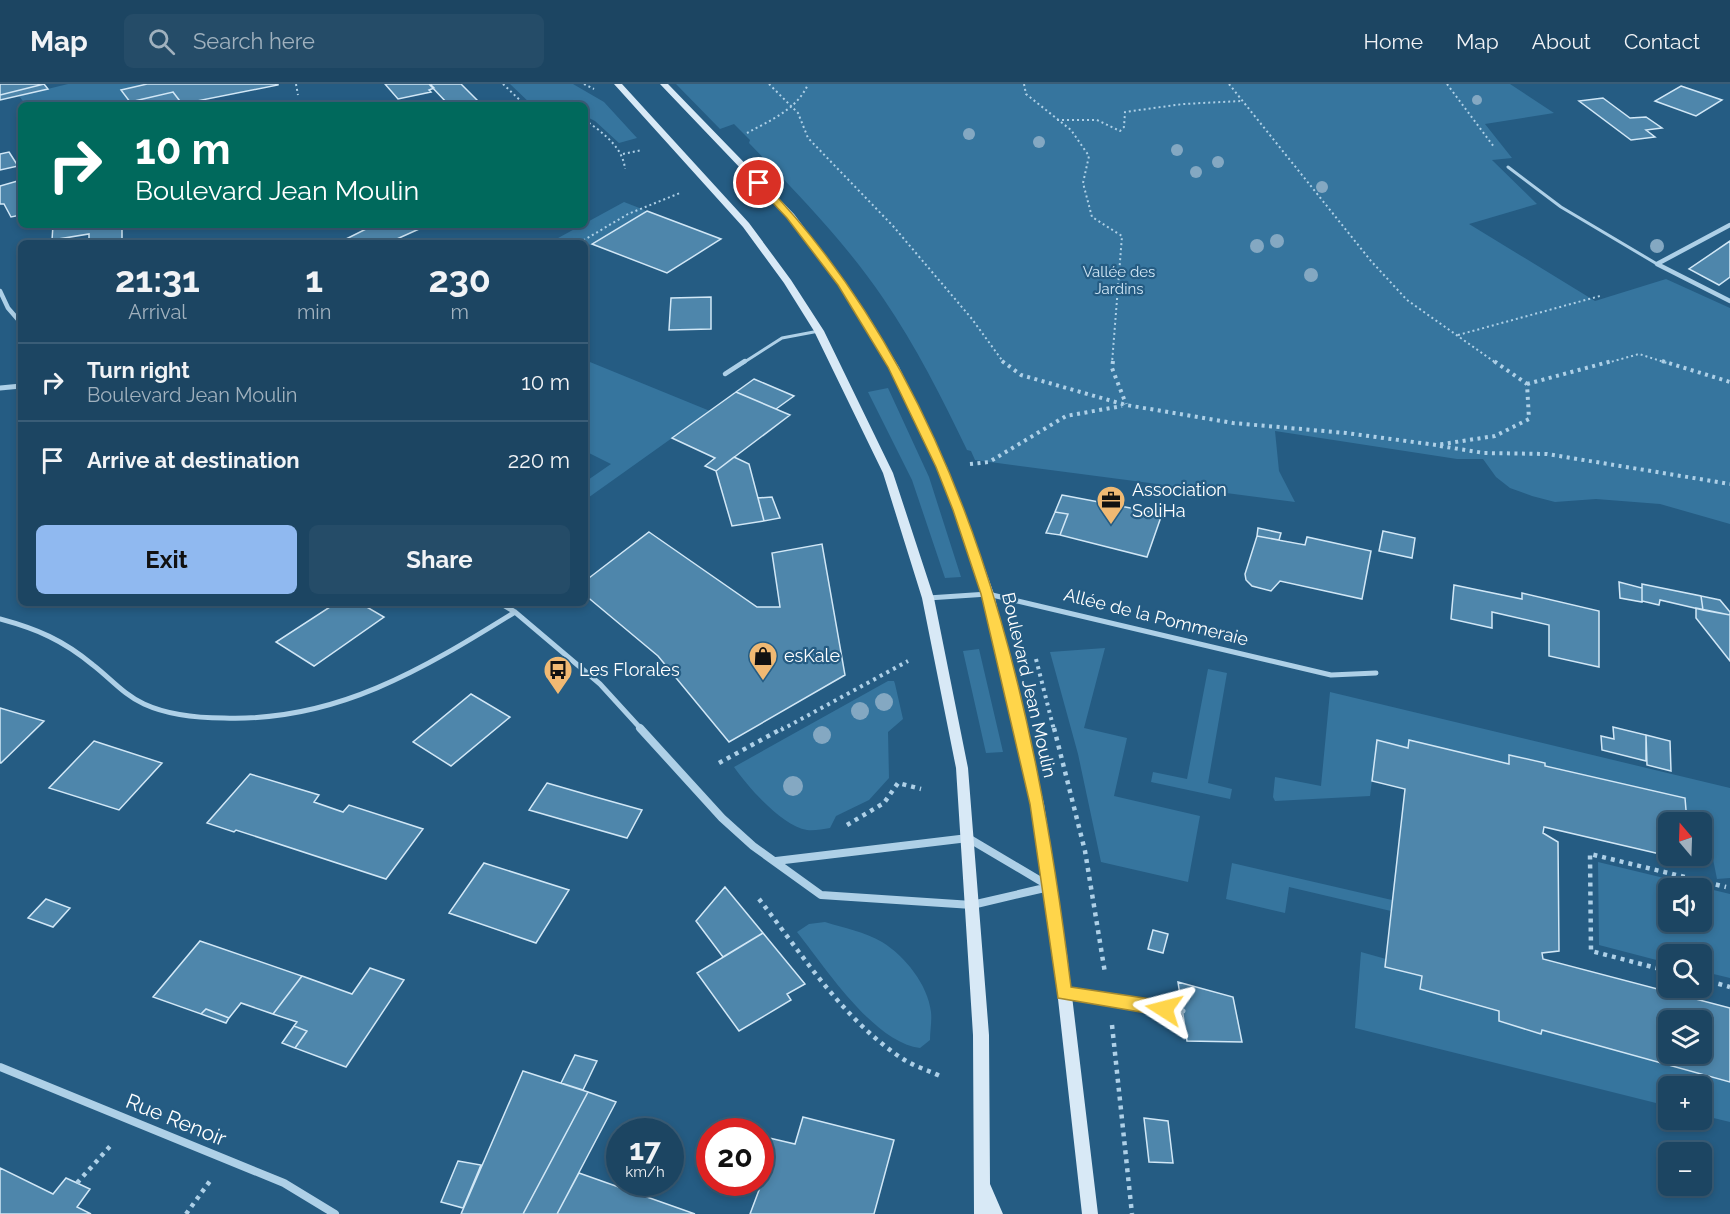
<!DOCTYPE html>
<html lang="en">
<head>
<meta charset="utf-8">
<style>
  body { margin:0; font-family:Raleway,sans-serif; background:#254c68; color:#f1f3f6; height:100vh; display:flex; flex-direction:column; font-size:22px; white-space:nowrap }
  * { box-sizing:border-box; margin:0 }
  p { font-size:20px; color:#a0b1be }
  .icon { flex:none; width:33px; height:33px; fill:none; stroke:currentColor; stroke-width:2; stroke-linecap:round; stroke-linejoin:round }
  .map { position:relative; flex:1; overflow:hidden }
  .side { position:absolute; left:18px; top:156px; width:570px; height:366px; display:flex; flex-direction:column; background:#1c4562; border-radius:9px; box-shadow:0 3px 9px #0003,0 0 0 2px #3a5d77 }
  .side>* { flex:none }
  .hud { position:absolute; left:18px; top:18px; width:570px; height:126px; border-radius:9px; box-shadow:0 3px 9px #0003,0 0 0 2px #3a5d77; background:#00695c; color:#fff; overflow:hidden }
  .needle { width:39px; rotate:341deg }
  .fabs { position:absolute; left:1658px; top:728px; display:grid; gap:12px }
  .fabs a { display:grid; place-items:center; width:54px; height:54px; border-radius:9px; background:#1c4562; box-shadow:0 3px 9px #0003,0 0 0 2px #3a5d77; font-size:30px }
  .speed { position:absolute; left:606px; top:1034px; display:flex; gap:12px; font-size:30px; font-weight:700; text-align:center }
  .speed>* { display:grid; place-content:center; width:78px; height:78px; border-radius:50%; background:#1c4562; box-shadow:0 3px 9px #0003,0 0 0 2px #3a5d77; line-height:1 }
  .speed small { font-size:15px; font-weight:400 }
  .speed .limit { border:9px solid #d22; background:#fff; color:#111 }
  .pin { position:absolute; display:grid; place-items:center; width:51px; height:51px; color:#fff; margin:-26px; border:3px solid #fff; border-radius:50%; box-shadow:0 2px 6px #0007 }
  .me { position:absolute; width:66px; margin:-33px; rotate:279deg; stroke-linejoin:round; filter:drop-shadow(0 0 4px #0008) }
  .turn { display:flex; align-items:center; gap:21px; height:126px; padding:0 18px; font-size:27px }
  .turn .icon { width:78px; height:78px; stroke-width:2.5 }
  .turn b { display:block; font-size:42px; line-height:51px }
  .eta { display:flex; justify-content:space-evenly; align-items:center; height:102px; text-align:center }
  .eta b { font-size:36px; font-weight:700; line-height:42px }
  .cta { display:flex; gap:12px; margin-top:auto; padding:12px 18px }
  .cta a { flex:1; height:69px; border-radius:9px; background:#90b9f0; color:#111; font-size:24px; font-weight:700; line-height:69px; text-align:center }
  .cta a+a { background:#254c68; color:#f1f3f6 }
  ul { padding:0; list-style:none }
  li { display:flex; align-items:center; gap:18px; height:78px; padding:0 18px; border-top:2px solid #3a5d77 }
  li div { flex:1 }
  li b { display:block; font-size:22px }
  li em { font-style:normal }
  header { display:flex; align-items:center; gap:36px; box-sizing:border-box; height:84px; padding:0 30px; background:#1c4562; border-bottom:2px solid #3a5d77 }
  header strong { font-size:28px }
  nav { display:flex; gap:33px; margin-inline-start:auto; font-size:21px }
  .search { width:420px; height:54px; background:#254c68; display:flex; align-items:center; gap:15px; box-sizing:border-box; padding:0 21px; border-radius:9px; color:#a0b1be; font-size:22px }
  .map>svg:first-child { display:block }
  .green { fill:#36759e; fill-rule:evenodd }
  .building { fill:#4e86ab; stroke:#d1e7f6; stroke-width:1.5; fill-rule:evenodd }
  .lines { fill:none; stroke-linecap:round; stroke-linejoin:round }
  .path-far2 { stroke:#aed0e7; stroke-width:2; stroke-dasharray:2 3; stroke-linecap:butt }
  .path-far1 { stroke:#aed0e7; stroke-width:4; stroke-dasharray:3 4.5; stroke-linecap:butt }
  .path { stroke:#aed0e7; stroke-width:4.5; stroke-dasharray:4 5; stroke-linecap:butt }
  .service-far2 { stroke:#aed0e7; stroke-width:3 }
  .service-far1 { stroke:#aed0e7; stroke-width:4.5 }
  .service { stroke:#aed0e7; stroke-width:5 }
  .minor-far2 { stroke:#aed0e7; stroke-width:4.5 }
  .minor-far1 { stroke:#aed0e7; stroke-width:5 }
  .minor { stroke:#aed0e7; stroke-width:8 }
  .secondary { fill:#d8e9f6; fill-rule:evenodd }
  .tree { fill:#84a8c2 }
  .route { fill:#ffd54a; stroke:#a68a30; stroke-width:1.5 }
  .labels { text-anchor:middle; stroke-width:4.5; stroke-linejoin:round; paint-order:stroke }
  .far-park-label { font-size:15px; fill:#d1e7f6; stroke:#255c83 }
  .poi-label { font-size:18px; fill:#fff; stroke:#255c83; text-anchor:start }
  .street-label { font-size:18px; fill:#fff; stroke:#255c83 }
  .near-street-label { font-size:21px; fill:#fff; stroke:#255c83 }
</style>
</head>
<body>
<header>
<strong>Map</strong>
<div class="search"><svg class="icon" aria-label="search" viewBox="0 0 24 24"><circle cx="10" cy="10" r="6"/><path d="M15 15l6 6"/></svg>Search here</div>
<nav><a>Home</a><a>Map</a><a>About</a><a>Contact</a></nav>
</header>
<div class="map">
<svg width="1730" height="1130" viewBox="0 0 1730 1130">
  <rect width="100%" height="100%" fill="#255c83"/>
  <path class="green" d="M68,0H147L122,6L132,21H26L19,12Z
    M510,0H573L604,18L637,54L619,59L595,37L585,32V21H532Z
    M676,0H1510L1554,29L1485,40L1512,74L1492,76L1537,120L1469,140L1595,217L1666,195L1730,224V440L1660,420L1596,415L1555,418L1532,412L1510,404L1496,393L1483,375H1457L1275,347L1279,387L1295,418L975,376L971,367L967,366C942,314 916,262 883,214C845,158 796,108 749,59L750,56L734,40L720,45Z
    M624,118L647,127L587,162L585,159L570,155L563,159H549Z
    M585,276L710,327L585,416V398L611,380L585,367Z
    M888,304L929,393L961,493L945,494L912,396L868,308Z
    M1105,564L1084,644L1127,654L1114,712L1200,732L1188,798L1101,778L1078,670L1050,568Z
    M979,565L1003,668L986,669L963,567Z
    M1208,585L1227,589L1208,699L1232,705L1230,715L1151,698L1153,688L1187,695Z
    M888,597H894L895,600L903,635L888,648L889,694L869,716L836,732L830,744C823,745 814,747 807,746C782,742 748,703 734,683Z
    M1330,608L1730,704V794L1717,795L1712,770L1701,768V738H1687L1545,682V679L1509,671V680L1409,656L1408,664L1377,656L1370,712L1275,717L1273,713L1275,693L1321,702Z
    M1598,778L1730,810V894L1701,887V870H1668V879L1599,861ZM1668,804H1701V837H1668Z
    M1232,779L1392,816L1391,827L1289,803L1285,829L1226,815Z
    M825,838C844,844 865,848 882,858C905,872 928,901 931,928C932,937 930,947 930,956L920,964C873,958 825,883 797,848L809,840Z
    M1361,868L1386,875L1385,883L1422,892L1421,905L1499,927V937L1541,950L1542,946L1730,998V1038L1701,1031V1002H1668V1022L1355,944Z"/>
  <path class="building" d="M0,0H44L0,11Z
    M44,0L48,5L0,16V11Z
    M147,0H278V1L182,20L173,8L130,18L121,6Z
    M385,0H430L434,4L429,6L431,8L398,15Z
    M429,0H461L482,21H449Z
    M1681,2L1722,16L1696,32L1655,17Z
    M173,8L183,21H132L130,18Z
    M1603,14L1630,34L1646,33L1662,44L1646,46L1655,53L1631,56L1579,17Z
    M9,68L18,82L0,86V70Z
    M21,96V131L11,133L4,120H0V102Z
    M647,127L721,155L667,189L592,160Z
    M53,141H122V156L89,159V150L52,156Z
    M374,141H428L388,159H355L346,155Z
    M1730,157V193L1719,201L1689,185Z
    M711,213V245L669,246L671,214Z
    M754,295L794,312L776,325L736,308Z
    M736,308L790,331L716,387L705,382L715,374L672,354Z
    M734,373L749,380L764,437L732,442L716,387Z
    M1062,411L1162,430L1147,473L1060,451L1068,430L1055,428Z
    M772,413L780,434L764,437L758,414Z
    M1055,428L1068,430L1060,451L1046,449Z
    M1258,444L1281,449L1279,456L1257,452Z
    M1383,447L1415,454L1412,474L1379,467Z
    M649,448L757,523H780L772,469L822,460L845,591L729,658L658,572L585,511V497Z
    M1257,452L1305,461L1307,453L1371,467L1362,515L1280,497L1271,507L1252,502L1246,496L1245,490Z
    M1619,498L1642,504V518L1620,514Z
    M1642,500L1701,512L1703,526L1660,516L1659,521L1642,517Z
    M1454,501L1522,515V509L1599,527V583L1549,572V541L1492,528V544L1451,535Z
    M1701,512L1720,516L1730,528V531L1703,526Z
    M336,519H360L384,533L314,582L276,558Z
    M1696,524L1730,531V577L1696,534Z
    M471,610L510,633L451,682L413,658Z
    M0,624L44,637L1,679H0Z
    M1613,643L1646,651V677L1602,666L1601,652L1614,655Z
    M1646,651L1670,657L1671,687L1647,681Z
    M1377,656L1408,664L1409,656L1509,680V671L1545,679V682L1685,714L1687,738H1668V771H1689L1690,777L1544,743L1543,749L1558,758L1559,867L1542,869L1543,875L1730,924V998L1542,946L1541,950L1499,937V927L1420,905L1422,892L1385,883L1405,705L1372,697ZM1668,936H1701V969H1668Z
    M94,657L162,679L119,726L49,704Z
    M250,690L319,711L314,718L343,728L349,721L423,745L386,795L236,746L234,748L207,739Z
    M547,699L592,712L642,726L627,754L529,726Z
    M484,779L569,806L536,859L449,829Z
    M725,803L763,849L723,873L696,837Z
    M46,815L70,824L53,843L28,834Z
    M1153,846L1168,850L1163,869L1148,865Z
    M763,849L805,900L787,910L791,916L739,947L697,889Z
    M200,857L302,892L273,930L241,919L229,934L206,925L201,930L153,913Z
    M370,884L404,896L346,983L295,964L307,947L294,942L297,938L273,930L302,892L352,910Z
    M1178,898L1233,913L1242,958L1187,957Z
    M206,925L229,934L226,939L201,930Z
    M294,942L307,947L295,964L282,959Z
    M575,971L597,977L583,1006L561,999Z
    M523,987L588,1008L523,1130H461Z
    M588,1008L616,1018L557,1130H523Z
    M803,1033L894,1056L874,1130H750L762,1098L761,1052L795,1060Z
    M1144,1034L1168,1037L1173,1079L1149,1078Z
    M458,1077L481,1081L463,1124L441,1118Z
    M0,1084L53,1110L66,1094L77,1099L90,1105L77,1123L91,1130H0Z
    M579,1089L695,1130H557Z"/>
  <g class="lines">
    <path class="path-far2" d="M296,0L298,11
      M503,0L525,21
      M584,0L594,5
      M769,0L798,29L808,54L893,142L972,235L1004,279
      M1024,0L1026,10L1071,46L1089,72L1083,99L1092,133L1122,152L1112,279
      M1229,0L1371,177L1407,216L1496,279
      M1447,0L1494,63
      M585,36C602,48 623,63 625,85
      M1057,36H1097L1120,47L1124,43L1125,28L1183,20L1242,17
      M747,49C769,37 798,25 808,0
      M623,70L642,66
      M224,141L227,145
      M579,159L628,130L680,109
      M1458,251L1600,212
      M1607,279L1639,270L1667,279"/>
    <path class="path-far1" d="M1002,277L1021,291L1126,321L1233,339L1346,349L1436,361L1495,352L1529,335L1527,300L1494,277
      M1113,277L1112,284L1126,320
      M1662,277L1730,298
      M1527,300L1612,277
      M1440,362L1484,369L1547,370L1730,400
      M970,380L989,378L1066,332L1122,322
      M1036,575L1054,646
      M781,646L908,577"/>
    <path class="path" d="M1054,644L1085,767L1105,889
      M719,679L783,644
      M847,741L884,719L898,699L921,705
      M759,815C802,870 843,936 903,975C914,982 927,986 940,992
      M1668,887L1591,867L1590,770L1726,803
      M1701,895L1730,903
      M1112,941L1132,1130
      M77,1099L113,1059
      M186,1130L210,1097"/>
    <path class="service-far2" d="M1508,83L1561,123L1657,180
      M743,279L782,254L819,247"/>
    <path class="service-far1" d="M725,290L745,277"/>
    <path class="service" d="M1067,909L1183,927"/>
    <path class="minor-far2" d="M1730,141L1657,180L1730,217
      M0,207L8,224L21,239"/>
    <path class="minor-far1" d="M0,304L21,302
      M928,514L988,510L1331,591L1376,589
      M500,519L515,528L600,600L642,646
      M0,535C37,545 63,556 93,581C110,594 124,611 144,620C168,631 198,634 224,634C336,638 423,585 515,528"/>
    <path class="minor" d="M640,644L722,734L753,762L821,811L972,821L1049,803
      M776,777L968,754L1049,802
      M0,983L284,1099L335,1130"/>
    <path class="secondary" d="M614,0H622L749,139L791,196L824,247L893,389L934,514L968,684L989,951L990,1100L1003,1130H974L973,951L956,684L922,514L883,389L814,247L784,199L743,143Z
      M660,0H668L794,130L845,198L899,283L947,383L964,426L994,510L1044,720L1067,870L1098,1130H1082L1053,870L1030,720L982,510L954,426L937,383L889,283L838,201L788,134Z"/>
  </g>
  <g class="tree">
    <circle cx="1477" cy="16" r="5"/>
    <circle cx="969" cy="50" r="6"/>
    <circle cx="1039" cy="58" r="6"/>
    <circle cx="1177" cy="66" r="6"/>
    <circle cx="1218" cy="78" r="6"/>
    <circle cx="1196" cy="88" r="6"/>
    <circle cx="1322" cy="103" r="6"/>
    <circle cx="1277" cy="157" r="7"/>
    <circle cx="1257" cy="162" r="7"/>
    <circle cx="1657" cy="162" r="7"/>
    <circle cx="1311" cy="191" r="7"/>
    <circle cx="884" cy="618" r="9"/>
    <circle cx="860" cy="627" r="9"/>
    <circle cx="822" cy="651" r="9"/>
    <circle cx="793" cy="702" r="10"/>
  </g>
  <path class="route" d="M756,97H762C969,310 1036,618 1071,903L1164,917L1170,919L1173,925L1170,930L1164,932L1058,914L1030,720L981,510L953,426L936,383L888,283L838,201L787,134L756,101Z"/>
  <defs>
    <g id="office-pin" transform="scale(1.5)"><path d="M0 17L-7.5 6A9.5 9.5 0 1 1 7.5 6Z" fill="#f0b973" stroke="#255c83"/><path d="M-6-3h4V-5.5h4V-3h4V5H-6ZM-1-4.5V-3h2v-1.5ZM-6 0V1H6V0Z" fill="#111"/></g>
    <g id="shop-pin" transform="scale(1.5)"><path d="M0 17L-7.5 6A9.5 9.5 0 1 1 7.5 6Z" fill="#f0b973" stroke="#255c83"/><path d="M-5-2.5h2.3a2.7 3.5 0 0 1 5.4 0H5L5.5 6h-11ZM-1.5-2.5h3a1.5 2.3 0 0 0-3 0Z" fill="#111"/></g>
    <g id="bus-pin" transform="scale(1.5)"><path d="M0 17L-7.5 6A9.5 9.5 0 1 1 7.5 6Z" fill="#f0b973" stroke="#255c83"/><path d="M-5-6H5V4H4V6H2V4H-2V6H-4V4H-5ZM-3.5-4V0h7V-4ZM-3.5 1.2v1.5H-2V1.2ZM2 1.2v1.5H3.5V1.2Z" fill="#111"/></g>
  </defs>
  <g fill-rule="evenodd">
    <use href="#office-pin" x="1111" y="416"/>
    <use href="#shop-pin" x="763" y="572"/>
    <use href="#bus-pin" x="558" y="586"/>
  </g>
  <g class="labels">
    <g class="far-park-label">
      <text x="1119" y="193">Vallée des<tspan x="1119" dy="17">Jardins</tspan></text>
    </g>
    <g class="poi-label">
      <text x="1132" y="412">Association<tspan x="1132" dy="21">SoliHa</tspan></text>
      <text x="784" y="578">esKale</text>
      <text x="579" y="592">Les Florales</text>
    </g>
    <g class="street-label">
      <text transform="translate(1156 533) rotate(14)" y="6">Allée de la Pommeraie</text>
      <text transform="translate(1029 601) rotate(77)" y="6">Boulevard Jean Moulin</text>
    </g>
    <g class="near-street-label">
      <text transform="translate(176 1036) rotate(22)" y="7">Rue Renoir</text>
    </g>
  </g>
</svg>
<div class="fabs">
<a><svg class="needle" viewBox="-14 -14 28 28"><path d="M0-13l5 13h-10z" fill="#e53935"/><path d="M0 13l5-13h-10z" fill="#a0b1be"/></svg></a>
<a><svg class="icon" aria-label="sound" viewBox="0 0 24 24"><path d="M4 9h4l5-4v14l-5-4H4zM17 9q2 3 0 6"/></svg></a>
<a><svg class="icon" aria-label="search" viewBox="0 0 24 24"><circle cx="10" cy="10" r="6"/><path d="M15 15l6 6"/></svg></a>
<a><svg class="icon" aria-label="layers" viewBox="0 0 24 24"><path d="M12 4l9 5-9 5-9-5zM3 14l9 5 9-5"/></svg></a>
<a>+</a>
<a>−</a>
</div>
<div class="speed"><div>17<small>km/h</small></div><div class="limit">20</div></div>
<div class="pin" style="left:759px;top:99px;background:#d93025"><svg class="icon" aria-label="arrive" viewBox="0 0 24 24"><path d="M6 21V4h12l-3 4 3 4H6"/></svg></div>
<svg class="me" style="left:1164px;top:925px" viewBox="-20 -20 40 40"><path d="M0-17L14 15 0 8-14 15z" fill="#ffd54a" stroke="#fff" stroke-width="4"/></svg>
<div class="hud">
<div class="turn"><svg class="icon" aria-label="right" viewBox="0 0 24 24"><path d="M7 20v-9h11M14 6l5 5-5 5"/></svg><div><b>10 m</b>Boulevard Jean Moulin</div></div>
</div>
<section class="side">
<div class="eta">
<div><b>21:31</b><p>Arrival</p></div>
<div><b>1</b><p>min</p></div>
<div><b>230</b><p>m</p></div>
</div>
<ul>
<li><svg class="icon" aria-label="right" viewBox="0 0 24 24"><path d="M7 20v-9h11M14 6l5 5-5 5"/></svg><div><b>Turn right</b><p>Boulevard Jean Moulin</p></div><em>10 m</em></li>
<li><svg class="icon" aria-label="arrive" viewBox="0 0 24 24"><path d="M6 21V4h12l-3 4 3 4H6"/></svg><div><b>Arrive at destination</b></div><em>220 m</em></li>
</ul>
<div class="cta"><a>Exit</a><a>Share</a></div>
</section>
</div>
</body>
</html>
